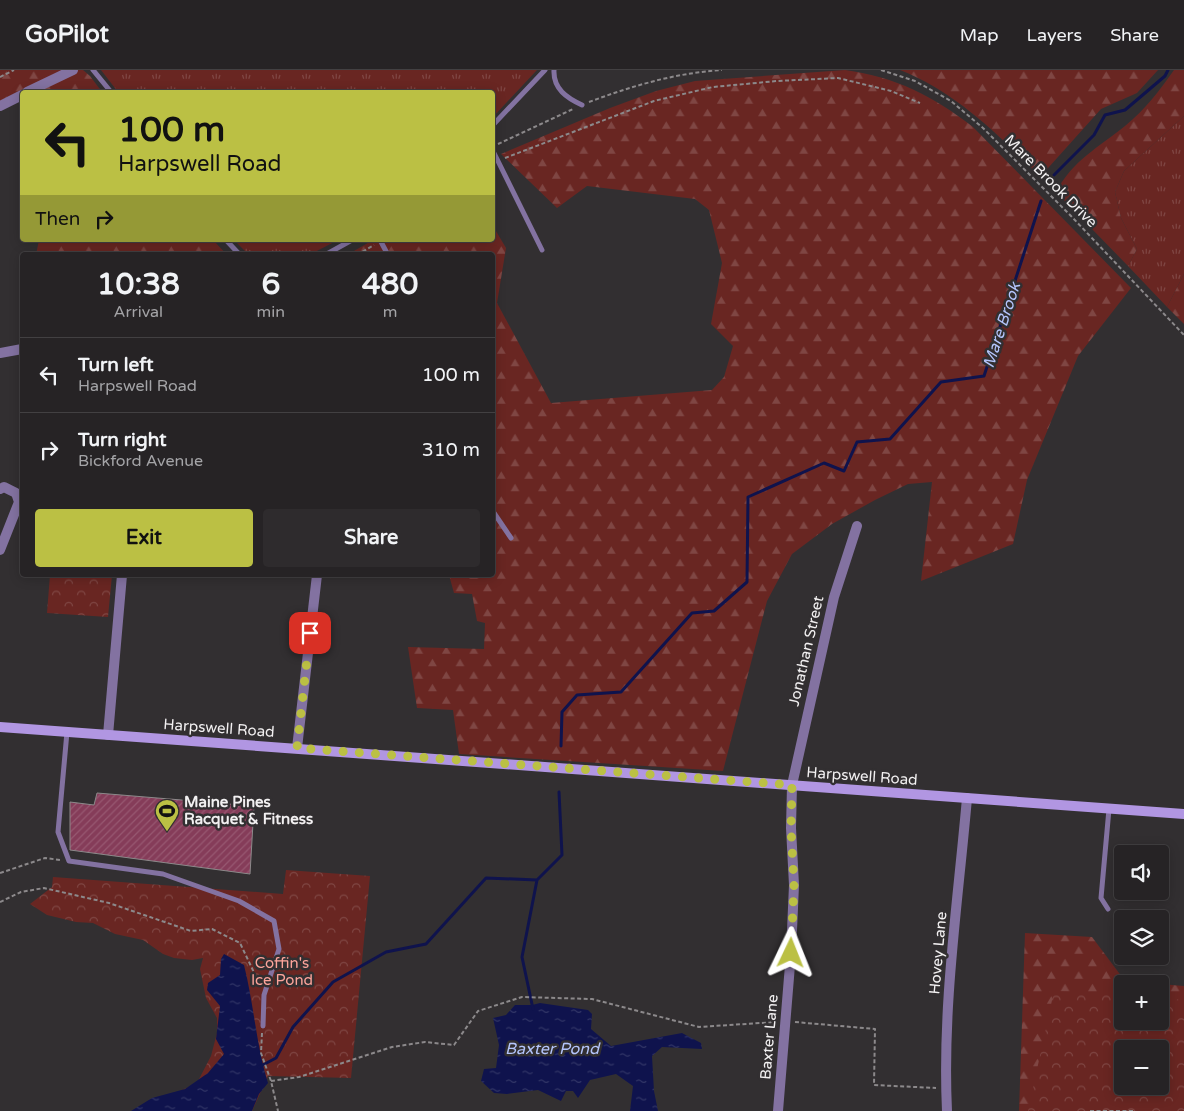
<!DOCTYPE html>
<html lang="en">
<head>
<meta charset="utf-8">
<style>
  body { margin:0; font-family:"Varela Round",sans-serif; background:#2e2b2d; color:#f1f3f6; height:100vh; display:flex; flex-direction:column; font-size:19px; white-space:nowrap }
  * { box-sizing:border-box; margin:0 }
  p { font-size:16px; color:#a4a4a7 }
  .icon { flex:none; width:28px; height:28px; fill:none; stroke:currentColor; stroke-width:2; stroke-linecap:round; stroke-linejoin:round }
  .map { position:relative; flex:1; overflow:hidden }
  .sheet { position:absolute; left:20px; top:182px; width:475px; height:325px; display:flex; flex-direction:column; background:#262325; border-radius:5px; box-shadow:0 2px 12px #0003,0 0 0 1px #424042 }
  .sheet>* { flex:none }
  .guide { position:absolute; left:20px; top:20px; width:475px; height:152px; border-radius:5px; box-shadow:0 2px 12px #0003,0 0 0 1px #424042; background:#bbc044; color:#111; overflow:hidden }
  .buttons { position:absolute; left:1114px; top:775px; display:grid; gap:10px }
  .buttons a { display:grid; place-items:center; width:55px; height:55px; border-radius:5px; background:#262325; box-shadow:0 2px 12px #0003,0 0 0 1px #424042; font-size:25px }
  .pin { position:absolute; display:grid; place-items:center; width:42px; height:42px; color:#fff; margin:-21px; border-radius:10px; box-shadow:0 2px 8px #0006 }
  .me { position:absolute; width:55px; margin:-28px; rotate:2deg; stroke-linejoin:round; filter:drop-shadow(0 0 4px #0008) }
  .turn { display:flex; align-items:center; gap:18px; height:105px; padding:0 15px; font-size:22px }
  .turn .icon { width:65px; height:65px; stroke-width:2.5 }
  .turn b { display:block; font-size:35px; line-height:42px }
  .then { display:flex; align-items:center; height:48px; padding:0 15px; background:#0003; gap:10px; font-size:19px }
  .eta { display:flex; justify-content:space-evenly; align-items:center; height:85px; text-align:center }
  .eta b { font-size:30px; font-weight:800; line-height:35px }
  .action { display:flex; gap:10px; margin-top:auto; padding:10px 15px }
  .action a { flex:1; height:58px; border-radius:5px; background:#bbc044; color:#111; font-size:20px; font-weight:800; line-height:58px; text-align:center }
  .action a+a { background:#2e2b2d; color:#f1f3f6 }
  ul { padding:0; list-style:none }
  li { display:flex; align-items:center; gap:15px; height:75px; padding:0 15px; border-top:1px solid #424042 }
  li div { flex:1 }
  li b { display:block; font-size:19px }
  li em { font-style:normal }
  header { display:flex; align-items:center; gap:30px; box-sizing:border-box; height:70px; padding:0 25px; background:#262325; border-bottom:1px solid #424042 }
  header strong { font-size:24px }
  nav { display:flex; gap:28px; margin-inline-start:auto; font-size:18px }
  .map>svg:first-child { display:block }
  .grass { fill:url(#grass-tufts) }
  .forest { fill:url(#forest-firs); fill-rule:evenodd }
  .park { fill:url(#park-crowns); fill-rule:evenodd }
  .water { fill:url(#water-ripples) }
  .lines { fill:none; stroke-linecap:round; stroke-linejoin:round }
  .stream { stroke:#0f134d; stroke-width:3 }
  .building { fill:url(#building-hatch); stroke:#8c898a }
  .path { stroke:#8c898b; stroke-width:2; stroke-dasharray:4 2.5; stroke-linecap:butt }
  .service { stroke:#8372a1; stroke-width:5 }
  .minor { stroke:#8372a1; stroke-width:10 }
  .secondary { stroke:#b196e2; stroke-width:10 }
  .route { stroke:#bbc044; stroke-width:9; stroke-dasharray:0 16.2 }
  .labels { text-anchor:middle; stroke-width:5; stroke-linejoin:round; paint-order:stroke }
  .street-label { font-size:15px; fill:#f2f0f1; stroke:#322f31 }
  .poi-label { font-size:15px; font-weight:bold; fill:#f2f0f1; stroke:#322f31; text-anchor:start }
  .park-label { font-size:15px; fill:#fda49b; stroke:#322f31 }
  .water-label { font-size:16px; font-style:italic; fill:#b4c5fc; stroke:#322f31 }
</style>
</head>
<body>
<header>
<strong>GoPilot</strong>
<nav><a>Map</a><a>Layers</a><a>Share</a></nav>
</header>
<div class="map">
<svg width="1184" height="1041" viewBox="0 0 1184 1041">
  <defs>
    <pattern id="grass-tufts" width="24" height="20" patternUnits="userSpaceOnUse" patternTransform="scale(1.25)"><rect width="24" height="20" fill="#692622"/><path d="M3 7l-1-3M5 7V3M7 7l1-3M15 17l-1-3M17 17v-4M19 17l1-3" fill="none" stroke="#7f4643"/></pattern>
    <pattern id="forest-firs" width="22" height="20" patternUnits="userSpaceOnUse" patternTransform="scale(1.25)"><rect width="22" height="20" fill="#692622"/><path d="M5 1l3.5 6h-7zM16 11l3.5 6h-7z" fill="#7f4643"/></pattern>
    <pattern id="park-crowns" width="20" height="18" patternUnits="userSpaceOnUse" patternTransform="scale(1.25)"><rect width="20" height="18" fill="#692622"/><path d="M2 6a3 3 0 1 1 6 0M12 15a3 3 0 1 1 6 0" fill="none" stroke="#7f4643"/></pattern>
    <pattern id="water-ripples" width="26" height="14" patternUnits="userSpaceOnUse" patternTransform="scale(1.25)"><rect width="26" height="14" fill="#0f134d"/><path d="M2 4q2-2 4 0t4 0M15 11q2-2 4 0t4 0" fill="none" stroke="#323667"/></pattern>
    <pattern id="building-hatch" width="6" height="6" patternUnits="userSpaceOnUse" patternTransform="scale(1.25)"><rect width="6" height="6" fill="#853c59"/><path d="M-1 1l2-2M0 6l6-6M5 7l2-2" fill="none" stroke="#975871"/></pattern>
  </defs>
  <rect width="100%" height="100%" fill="#322f31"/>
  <path class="grass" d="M101,0H537L493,47L492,22H118Z
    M1184,46V204L1167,237L1128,196L1137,179L1121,148L1115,122L1124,101Z
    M234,170H338L309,185H249Z"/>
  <path class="forest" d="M0,0H83L90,6L102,22H49L29,16L0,31Z
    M845,0C896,7 933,26 973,57L1131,218L1078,286L1027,410L1013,474L921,511L932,412L908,414L875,430L832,454L792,484L767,531L723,701L459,684L453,640L417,638L408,577L484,579L485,553L477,551L472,524L454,523L449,505H492V185H347L373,170H492L493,156L506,178L497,233L551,333L712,320L724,307L733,276L711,254L722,193L709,140L695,129L587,116L557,138L501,84L610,38L656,21L695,11Z
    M900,0H1158L1137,23L1101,39L1040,107C999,65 956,22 900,0Z
    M1174,0H1184V46L1124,101L1115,122L1121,148L1137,179L1128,196L1056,122C1073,90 1098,78 1125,56C1146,39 1159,21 1174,0Z
    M39,170H213L227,185H36Z
    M1184,204V254L1167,237Z
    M1025,863L1092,867L1125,911L1159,914H1122V951H1160V914L1184,916V1041H1019ZM1122,979H1160V1016H1122Z"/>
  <path class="park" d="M50,505H112L108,547L47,543Z
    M286,800L370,806L351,1008L268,1006L252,1041L174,1024L197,1013L211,986L217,963V948L206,928L200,899L203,888L192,890L174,888L163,884L143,870L115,864L93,853L76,852L47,845L30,834L52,817L53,807L283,824Z
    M1054,921L1122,925V951H1160V928L1184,930V1041H1028ZM1122,979H1160V1016H1122Z"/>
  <path class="water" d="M224,884L244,895C254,935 256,974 268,1013L259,1024L252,1041H131L152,1028L185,1019L208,1003L224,984L216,969L220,936L207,920L208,913L220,905L221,889Z
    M540,933L588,940L592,944L591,959L611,976L682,963L701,973L702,979L662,977L652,986L654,1021L658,1041H630L633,1016L616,1004L590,1010L578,1028L573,1021H566L561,1031L538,1020L507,1024L494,1023L481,1011L484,999L496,998L499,975L493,948L506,945L515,935H532Z"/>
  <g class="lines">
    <path class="stream" d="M1054,105L1094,65L1105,45L1125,40L1165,6L1168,0
      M561,676L562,642L577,625L621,622L692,543L714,541L747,512L748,427L824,393L844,401L857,372L890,369L941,312L984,306L1041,131
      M533,939L522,887L537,810
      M259,997L276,988L293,957L333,912L386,882L426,874L486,808L537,810L562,785L559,722"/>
  </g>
  <path class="building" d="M97,723L254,736L250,804L70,780V732L94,735Z"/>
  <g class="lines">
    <path class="path" d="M881,0L915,11L951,31L983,58L1071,146L1184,265
      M0,7L14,0
      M589,32C632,16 675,3 722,0
      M498,74L573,39
      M505,88L654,31L713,17L777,11L838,8L891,21L920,33
      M357,185L374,175
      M0,803L45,788L60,790
      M0,832L21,822L44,818L109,833L191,861L212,859L240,873L259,913
      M795,952L875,959L874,1015L936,1018
      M262,963L261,983L271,1011L278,1041
      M271,1011L299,1007L392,977L425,972L454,975L478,941L522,927L592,929L699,957L776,952
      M1090,1041H1134"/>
    <path class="service" d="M93,0L111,22
      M554,0C553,19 567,28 582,35
      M492,56L545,0
      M492,79L542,180
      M226,170L240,185
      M380,170L388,185
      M325,185L352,170
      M492,440L511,468
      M67,662L58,762L69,791L163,804L239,831L274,851L279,879L264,925L263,956
      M1108,839L1101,828L1109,739"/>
    <path class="minor" d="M27,22L73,0
      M0,36L22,25
      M0,283L22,279
      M0,419L4,417L16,423L19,432L0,480
      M108,665L122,505
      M297,678L317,505
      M778,1041L791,883L794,815L791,758L792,715L834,527L857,456
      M947,1041C942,937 958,832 967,728"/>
    <path class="secondary" d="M0,657L1184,744"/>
  </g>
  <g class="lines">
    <path class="route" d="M310,563L297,678L792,715L791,758L794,815L791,883"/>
  </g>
  <defs>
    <g id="stadium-pin" transform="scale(1.25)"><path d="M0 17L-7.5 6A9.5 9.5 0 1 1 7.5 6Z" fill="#bbc044" stroke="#322f31"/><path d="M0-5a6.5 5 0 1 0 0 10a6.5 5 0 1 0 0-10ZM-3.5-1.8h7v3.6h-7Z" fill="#111"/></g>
  </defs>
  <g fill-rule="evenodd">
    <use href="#stadium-pin" x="167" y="741"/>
  </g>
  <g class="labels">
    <g class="street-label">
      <text transform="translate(1051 111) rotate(45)" y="5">Mare Brook Drive</text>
      <text transform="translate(806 581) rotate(-77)" y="5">Jonathan Street</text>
      <text transform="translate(219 658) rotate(4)" y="5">Harpswell Road</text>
      <text transform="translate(862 706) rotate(4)" y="5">Harpswell Road</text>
      <text transform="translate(938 883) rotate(-85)" y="5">Hovey Lane</text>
      <text transform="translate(769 967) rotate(-85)" y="5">Baxter Lane</text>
    </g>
    <g class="poi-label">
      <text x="184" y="737">Maine Pines<tspan x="184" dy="17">Racquet &amp; Fitness</tspan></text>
    </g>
    <g class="park-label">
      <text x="282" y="898">Coffin's<tspan x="282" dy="17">Ice Pond</tspan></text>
    </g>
    <g class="water-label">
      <text transform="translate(1001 255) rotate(-72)" y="6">Mare Brook</text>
      <text x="552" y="984">Baxter Pond</text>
    </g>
  </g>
</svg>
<div class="buttons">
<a><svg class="icon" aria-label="sound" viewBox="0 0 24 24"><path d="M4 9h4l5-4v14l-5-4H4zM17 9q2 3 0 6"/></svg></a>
<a><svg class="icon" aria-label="layers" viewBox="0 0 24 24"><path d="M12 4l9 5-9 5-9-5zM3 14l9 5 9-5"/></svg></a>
<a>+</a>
<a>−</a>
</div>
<div class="pin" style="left:310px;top:563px;background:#d93025"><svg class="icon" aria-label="arrive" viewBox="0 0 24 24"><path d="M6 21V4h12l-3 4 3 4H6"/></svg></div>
<svg class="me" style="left:791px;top:883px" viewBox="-20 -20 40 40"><path d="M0-17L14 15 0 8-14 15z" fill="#bbc044" stroke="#fff" stroke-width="4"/></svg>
<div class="guide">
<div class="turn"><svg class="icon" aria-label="left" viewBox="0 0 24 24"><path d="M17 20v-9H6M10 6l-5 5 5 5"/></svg><div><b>100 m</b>Harpswell Road</div></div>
<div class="then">Then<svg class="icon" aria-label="right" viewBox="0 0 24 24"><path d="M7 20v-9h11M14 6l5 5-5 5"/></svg></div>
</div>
<section class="sheet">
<div class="eta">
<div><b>10:38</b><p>Arrival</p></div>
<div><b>6</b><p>min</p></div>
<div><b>480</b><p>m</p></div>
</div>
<ul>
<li><svg class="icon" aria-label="left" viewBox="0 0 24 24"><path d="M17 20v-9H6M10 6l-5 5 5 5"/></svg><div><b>Turn left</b><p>Harpswell Road</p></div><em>100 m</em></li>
<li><svg class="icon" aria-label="right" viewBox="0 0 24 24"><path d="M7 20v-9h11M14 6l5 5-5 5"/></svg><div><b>Turn right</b><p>Bickford Avenue</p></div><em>310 m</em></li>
</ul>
<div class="action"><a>Exit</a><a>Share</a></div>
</section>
</div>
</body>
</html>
